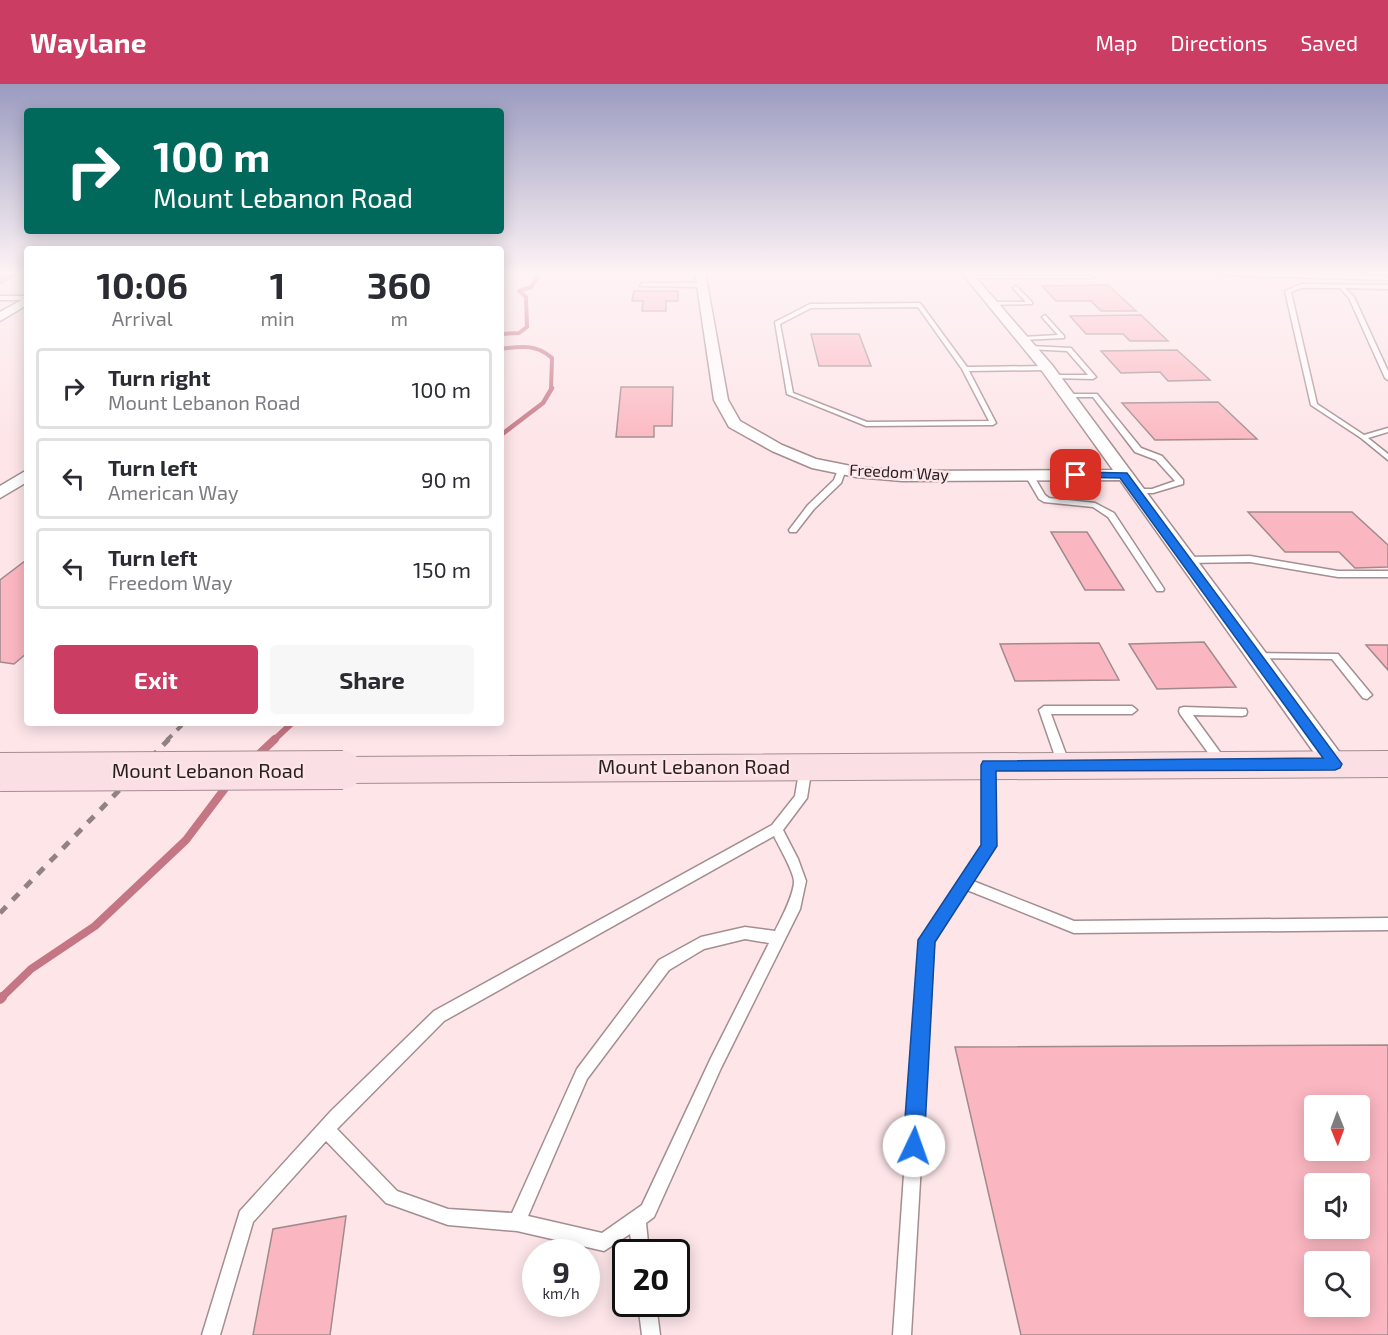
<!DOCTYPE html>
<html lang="en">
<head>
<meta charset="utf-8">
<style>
  body { margin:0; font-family:"Exo 2",sans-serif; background:#f7f7f7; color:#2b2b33; height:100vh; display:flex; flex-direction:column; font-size:22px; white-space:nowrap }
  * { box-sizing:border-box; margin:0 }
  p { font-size:20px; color:#7c7c81 }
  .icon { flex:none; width:33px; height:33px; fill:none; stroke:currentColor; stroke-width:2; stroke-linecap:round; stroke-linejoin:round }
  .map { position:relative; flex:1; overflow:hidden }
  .side { position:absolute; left:24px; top:162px; width:480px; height:480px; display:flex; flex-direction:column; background:#fff; border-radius:6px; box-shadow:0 3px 15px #0003 }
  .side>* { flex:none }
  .guide { position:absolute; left:24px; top:24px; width:480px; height:126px; border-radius:6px; box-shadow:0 3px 15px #0003; background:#00695c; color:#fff; overflow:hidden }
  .needle { width:39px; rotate:179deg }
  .fabs { position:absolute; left:1304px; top:1011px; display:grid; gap:12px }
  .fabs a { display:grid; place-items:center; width:66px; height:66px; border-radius:6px; background:#fff; box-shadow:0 3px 15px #0003; font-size:30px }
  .speed { position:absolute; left:522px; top:1155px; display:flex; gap:12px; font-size:30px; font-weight:700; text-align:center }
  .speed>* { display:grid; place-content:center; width:78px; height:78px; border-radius:50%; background:#fff; box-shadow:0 3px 15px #0003; line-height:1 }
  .speed small { font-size:15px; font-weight:400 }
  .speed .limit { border:3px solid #111; border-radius:9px; background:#fff; color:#111 }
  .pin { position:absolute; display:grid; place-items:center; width:51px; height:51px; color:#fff; margin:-26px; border-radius:12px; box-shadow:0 3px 9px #0006 }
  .me { position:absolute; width:66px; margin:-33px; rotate:3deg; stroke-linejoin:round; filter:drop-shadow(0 0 4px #0008) }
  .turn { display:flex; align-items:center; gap:21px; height:126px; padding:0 30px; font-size:27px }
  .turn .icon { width:78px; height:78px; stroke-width:2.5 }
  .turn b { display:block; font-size:42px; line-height:51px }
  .eta { display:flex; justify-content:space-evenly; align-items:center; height:102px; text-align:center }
  .eta b { font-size:36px; font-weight:700; line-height:42px }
  .button { display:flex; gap:12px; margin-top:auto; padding:12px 30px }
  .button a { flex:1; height:69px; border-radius:6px; background:#cc3d63; color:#fff; font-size:24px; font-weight:700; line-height:69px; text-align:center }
  .button a+a { background:#f7f7f7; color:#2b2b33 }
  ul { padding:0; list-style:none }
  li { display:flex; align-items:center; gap:18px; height:81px; margin:0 12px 9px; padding:0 18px; border:3px solid #e1e1e2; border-radius:6px }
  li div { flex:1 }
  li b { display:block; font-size:22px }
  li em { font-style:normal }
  header { display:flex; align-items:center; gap:36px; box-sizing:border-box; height:84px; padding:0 30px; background:#cc3d63; color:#fff }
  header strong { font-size:28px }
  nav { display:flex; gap:33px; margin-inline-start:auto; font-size:21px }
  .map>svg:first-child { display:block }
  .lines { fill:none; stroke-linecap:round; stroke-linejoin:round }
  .stream-far4 { stroke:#c57684; stroke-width:4 }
  .stream-far3 { stroke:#c57684; stroke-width:4.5 }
  .stream-far2 { stroke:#c57684; stroke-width:6 }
  .stream-far1 { stroke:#c57684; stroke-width:8 }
  .stream { stroke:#c57684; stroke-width:10 }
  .building { fill:#fbb7c1; stroke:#a08a8d; stroke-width:1.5; fill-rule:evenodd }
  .lane-casing { stroke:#a48e91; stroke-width:3 }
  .street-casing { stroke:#a48e91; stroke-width:3 }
  .secondary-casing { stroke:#a48e91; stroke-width:2 }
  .lane { fill:#fff; fill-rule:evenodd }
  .street { fill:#fff; fill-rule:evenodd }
  .secondary { fill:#fae0e4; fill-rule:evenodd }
  .rail-far1 { stroke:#938284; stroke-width:4; stroke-dasharray:7 7; stroke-linecap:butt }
  .rail { stroke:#938284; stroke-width:5; stroke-dasharray:9 9; stroke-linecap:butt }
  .secondary-bridge-casing { stroke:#a48e91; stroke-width:40; stroke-linecap:butt }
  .secondary-bridge { stroke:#fae0e4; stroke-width:38 }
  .route { fill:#1a73e8; stroke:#114b97; stroke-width:1.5 }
  .labels { text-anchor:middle; stroke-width:4.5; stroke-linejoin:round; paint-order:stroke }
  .far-street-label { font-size:16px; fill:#281f20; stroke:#fde5e8 }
  .street-label { font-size:20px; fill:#281f20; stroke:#fde5e8 }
</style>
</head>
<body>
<header>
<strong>Waylane</strong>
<nav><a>Map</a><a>Directions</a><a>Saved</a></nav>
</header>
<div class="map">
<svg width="1388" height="1251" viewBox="0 0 1388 1251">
  <rect width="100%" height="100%" fill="#fde5e8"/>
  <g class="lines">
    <path class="stream-far4" d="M501,250L519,249L527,243L526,213L519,207L531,203L538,193L533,188
      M501,265C520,262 537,260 552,274L551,305"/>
    <path class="stream-far3" d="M501,351L543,319L552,304"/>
    <path class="stream-far2" d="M274,656L292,639"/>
    <path class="stream-far1" d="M257,672L275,655
      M0,915L31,885L95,842L186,756L229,699"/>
    <path class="stream" d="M0,915L2,913"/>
  </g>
  <path class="building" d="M1011,188H1084L1085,189H1012Z
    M0,190H17L0,200Z
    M1108,201L1136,227H1101L1091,217H1056L1042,202Z
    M634,207H678V217H666V227H642L643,217H632Z
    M1141,231L1168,257H1130L1123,250H1086L1070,232Z
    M811,250H859L871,282H819Z
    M1177,266L1210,296L1168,297L1160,288L1121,289L1101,267Z
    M621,303H673L672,342H654V353H616Z
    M1218,318L1257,355L1155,356L1122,319Z
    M1248,428H1352L1388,461V483L1355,484L1339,468H1285Z
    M1051,448H1087L1124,506H1085Z
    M25,477H27V569L14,580L0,578V496Z
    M1204,558L1236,603L1157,605L1129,560Z
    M1099,559L1119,596L1015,597L1000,560Z
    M1366,561H1388V586Z
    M1388,961V1251H1021L955,963ZM1314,1022H1359V1066H1314ZM1314,1100H1359V1144H1314ZM1314,1178H1359V1222H1314Z
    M346,1132L330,1251H253L273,1145Z"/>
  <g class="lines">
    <g class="lane-casing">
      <path id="lane" d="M995,188H999L1002,192H1090L1095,190L1094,188H1099L1101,190L1090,194H970L968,193L970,192H997Z
        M1221,189L1388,192V196L1219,191Z
        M642,199H701L704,201L701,203L640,202Z
        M1301,200L1388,201V205L1345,204L1354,213L1388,287V296L1385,294L1349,214L1340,204H1302L1291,208L1317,320L1364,351L1388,344V348L1368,354L1388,370V376L1361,354L1311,321L1285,207Z
        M1016,202L1032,218V220L991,221L993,218H1026L1013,204Z
        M0,212H27V216H0Z
        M920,219L967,283L1047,282L1050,284L1047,286L969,287L996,339L993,341L866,342L787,310L775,238L810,220ZM918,223L962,285L989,337L867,338L793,309L780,240L811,224Z
        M1045,231L1064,252V254L1021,256L1020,255L1023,253L1058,251L1042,233Z
        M1030,262L1071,264L1096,293L1093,295L1051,294V292L1053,291H1088L1067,267L1028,265L1027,264Z
        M1064,310H1097L1141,364L1162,372L1183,396V400L1153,409H1131V405H1152L1175,397L1156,376L1135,368L1093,313H1066L1064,312Z
        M839,383L846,385L841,399L814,425L796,448H790L789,446L808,421L834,396Z
        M1026,389H1032L1045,411L1049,414L1095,419L1114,429L1164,505L1163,507H1157L1108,433L1093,423L1044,418L1039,415L1025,391Z
        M1250,472L1338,487H1388V493H1338L1250,478L1185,479L1181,476L1185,473Z
        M1256,569L1338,570L1372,611L1367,615L1363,614L1332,575L1253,574L1251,572L1253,570Z
        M1044,622H1132L1137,626L1132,630H1051L1070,681L1068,684H1060L1058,681L1039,626Z
        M1184,623L1246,625L1247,628L1246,631L1242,632L1193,631L1225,675L1227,678L1225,681H1217L1180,630L1179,627L1180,624Z
        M806,678L810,679L812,682L807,714L783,746L798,775L806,797L800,825L721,984L654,1133L646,1139L649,1168H633L630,1150L604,1167L517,1147L448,1141L392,1121L386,1119L326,1057L253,1138L220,1251H202L240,1127L331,1027L434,927L772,741L795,712L800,682L802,679ZM774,752C779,763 793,786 794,797C794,811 781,835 775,847L745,843L701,853L659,876L577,985L512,1129L448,1125L397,1107L337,1045L444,937ZM745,855L769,859L711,974L642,1121L602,1149L528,1132L587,995L669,886L704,865Z
        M988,679L992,680L994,683L995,762L973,797L1074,837L1388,834V846L1074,849L967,806L934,858L911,1251H893L920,856L983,761L982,683L984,680Z
        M638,1220H656L660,1251H642Z"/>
    </g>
    <g class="street-casing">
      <path id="street" d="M695,188H705L728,316L740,337L782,361L816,375L856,383L902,387L1113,386L1042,287L961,188H971L1052,281L1343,673L1347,680L1343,687L1335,689L1327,687L1120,396L902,397L856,393L812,384L772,367L729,343L714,316Z
        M27,213V221L0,237V228Z
        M27,386V398L0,414V402Z"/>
    </g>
    <g class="secondary-casing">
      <path id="secondary" d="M1388,667V693L343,699L331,695L326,686L331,677L343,673Z"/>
    </g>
    <use href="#lane" class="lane"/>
    <use href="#street" class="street"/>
    <use href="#secondary" class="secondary"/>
    <path class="rail-far1" d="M167,656L184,639"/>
    <path class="rail" d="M0,829L169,655"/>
    <g class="secondary-bridge-casing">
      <path id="secondary-bridge" d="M0,688L343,686"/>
    </g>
    <use href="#secondary-bridge" class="secondary-bridge"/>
  </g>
  <linearGradient id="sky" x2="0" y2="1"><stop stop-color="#9a9bc0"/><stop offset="0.52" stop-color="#fef3f5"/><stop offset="1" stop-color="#fef3f5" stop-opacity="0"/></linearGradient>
  <rect width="1388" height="363" fill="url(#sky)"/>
  <path class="route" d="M1076,388L1127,389L1342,680L1340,684L1335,686L996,687L997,762L935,858L924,1062L921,1070L914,1073L906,1070L903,1062L918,856L981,761V681L983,677L1323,674L1120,394L1073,393V389Z"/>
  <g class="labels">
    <g class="far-street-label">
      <text transform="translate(899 388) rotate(3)" y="6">Freedom Way</text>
    </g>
    <g class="street-label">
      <text x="694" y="690">Mount Lebanon Road</text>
      <text x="208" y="694">Mount Lebanon Road</text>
    </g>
  </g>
</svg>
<div class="fabs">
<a><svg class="needle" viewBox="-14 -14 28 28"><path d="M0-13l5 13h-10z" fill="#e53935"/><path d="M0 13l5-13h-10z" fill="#7c7c81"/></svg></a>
<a><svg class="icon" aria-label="sound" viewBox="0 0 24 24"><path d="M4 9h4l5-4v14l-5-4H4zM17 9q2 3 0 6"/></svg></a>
<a><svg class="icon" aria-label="search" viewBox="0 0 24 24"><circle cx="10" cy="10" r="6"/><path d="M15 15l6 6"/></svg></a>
</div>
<div class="speed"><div>9<small>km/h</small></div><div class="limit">20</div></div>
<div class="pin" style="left:1076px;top:391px;background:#d93025"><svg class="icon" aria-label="arrive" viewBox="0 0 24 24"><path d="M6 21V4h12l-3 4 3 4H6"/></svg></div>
<svg class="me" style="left:914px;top:1062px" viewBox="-20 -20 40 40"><circle r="19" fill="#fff"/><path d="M0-13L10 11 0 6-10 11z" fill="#1a73e8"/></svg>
<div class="guide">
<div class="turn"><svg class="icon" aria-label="right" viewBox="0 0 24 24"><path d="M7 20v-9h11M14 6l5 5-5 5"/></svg><div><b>100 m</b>Mount Lebanon Road</div></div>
</div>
<section class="side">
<div class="eta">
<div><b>10:06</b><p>Arrival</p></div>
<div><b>1</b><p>min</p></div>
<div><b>360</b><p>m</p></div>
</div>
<ul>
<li><svg class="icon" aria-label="right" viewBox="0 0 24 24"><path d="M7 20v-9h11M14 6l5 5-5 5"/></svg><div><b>Turn right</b><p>Mount Lebanon Road</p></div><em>100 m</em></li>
<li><svg class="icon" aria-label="left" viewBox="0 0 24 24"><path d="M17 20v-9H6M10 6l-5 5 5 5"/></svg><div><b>Turn left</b><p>American Way</p></div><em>90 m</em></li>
<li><svg class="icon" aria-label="left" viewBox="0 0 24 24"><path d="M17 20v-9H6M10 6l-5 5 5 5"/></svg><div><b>Turn left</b><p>Freedom Way</p></div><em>150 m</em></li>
</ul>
<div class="button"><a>Exit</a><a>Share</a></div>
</section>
</div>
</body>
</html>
